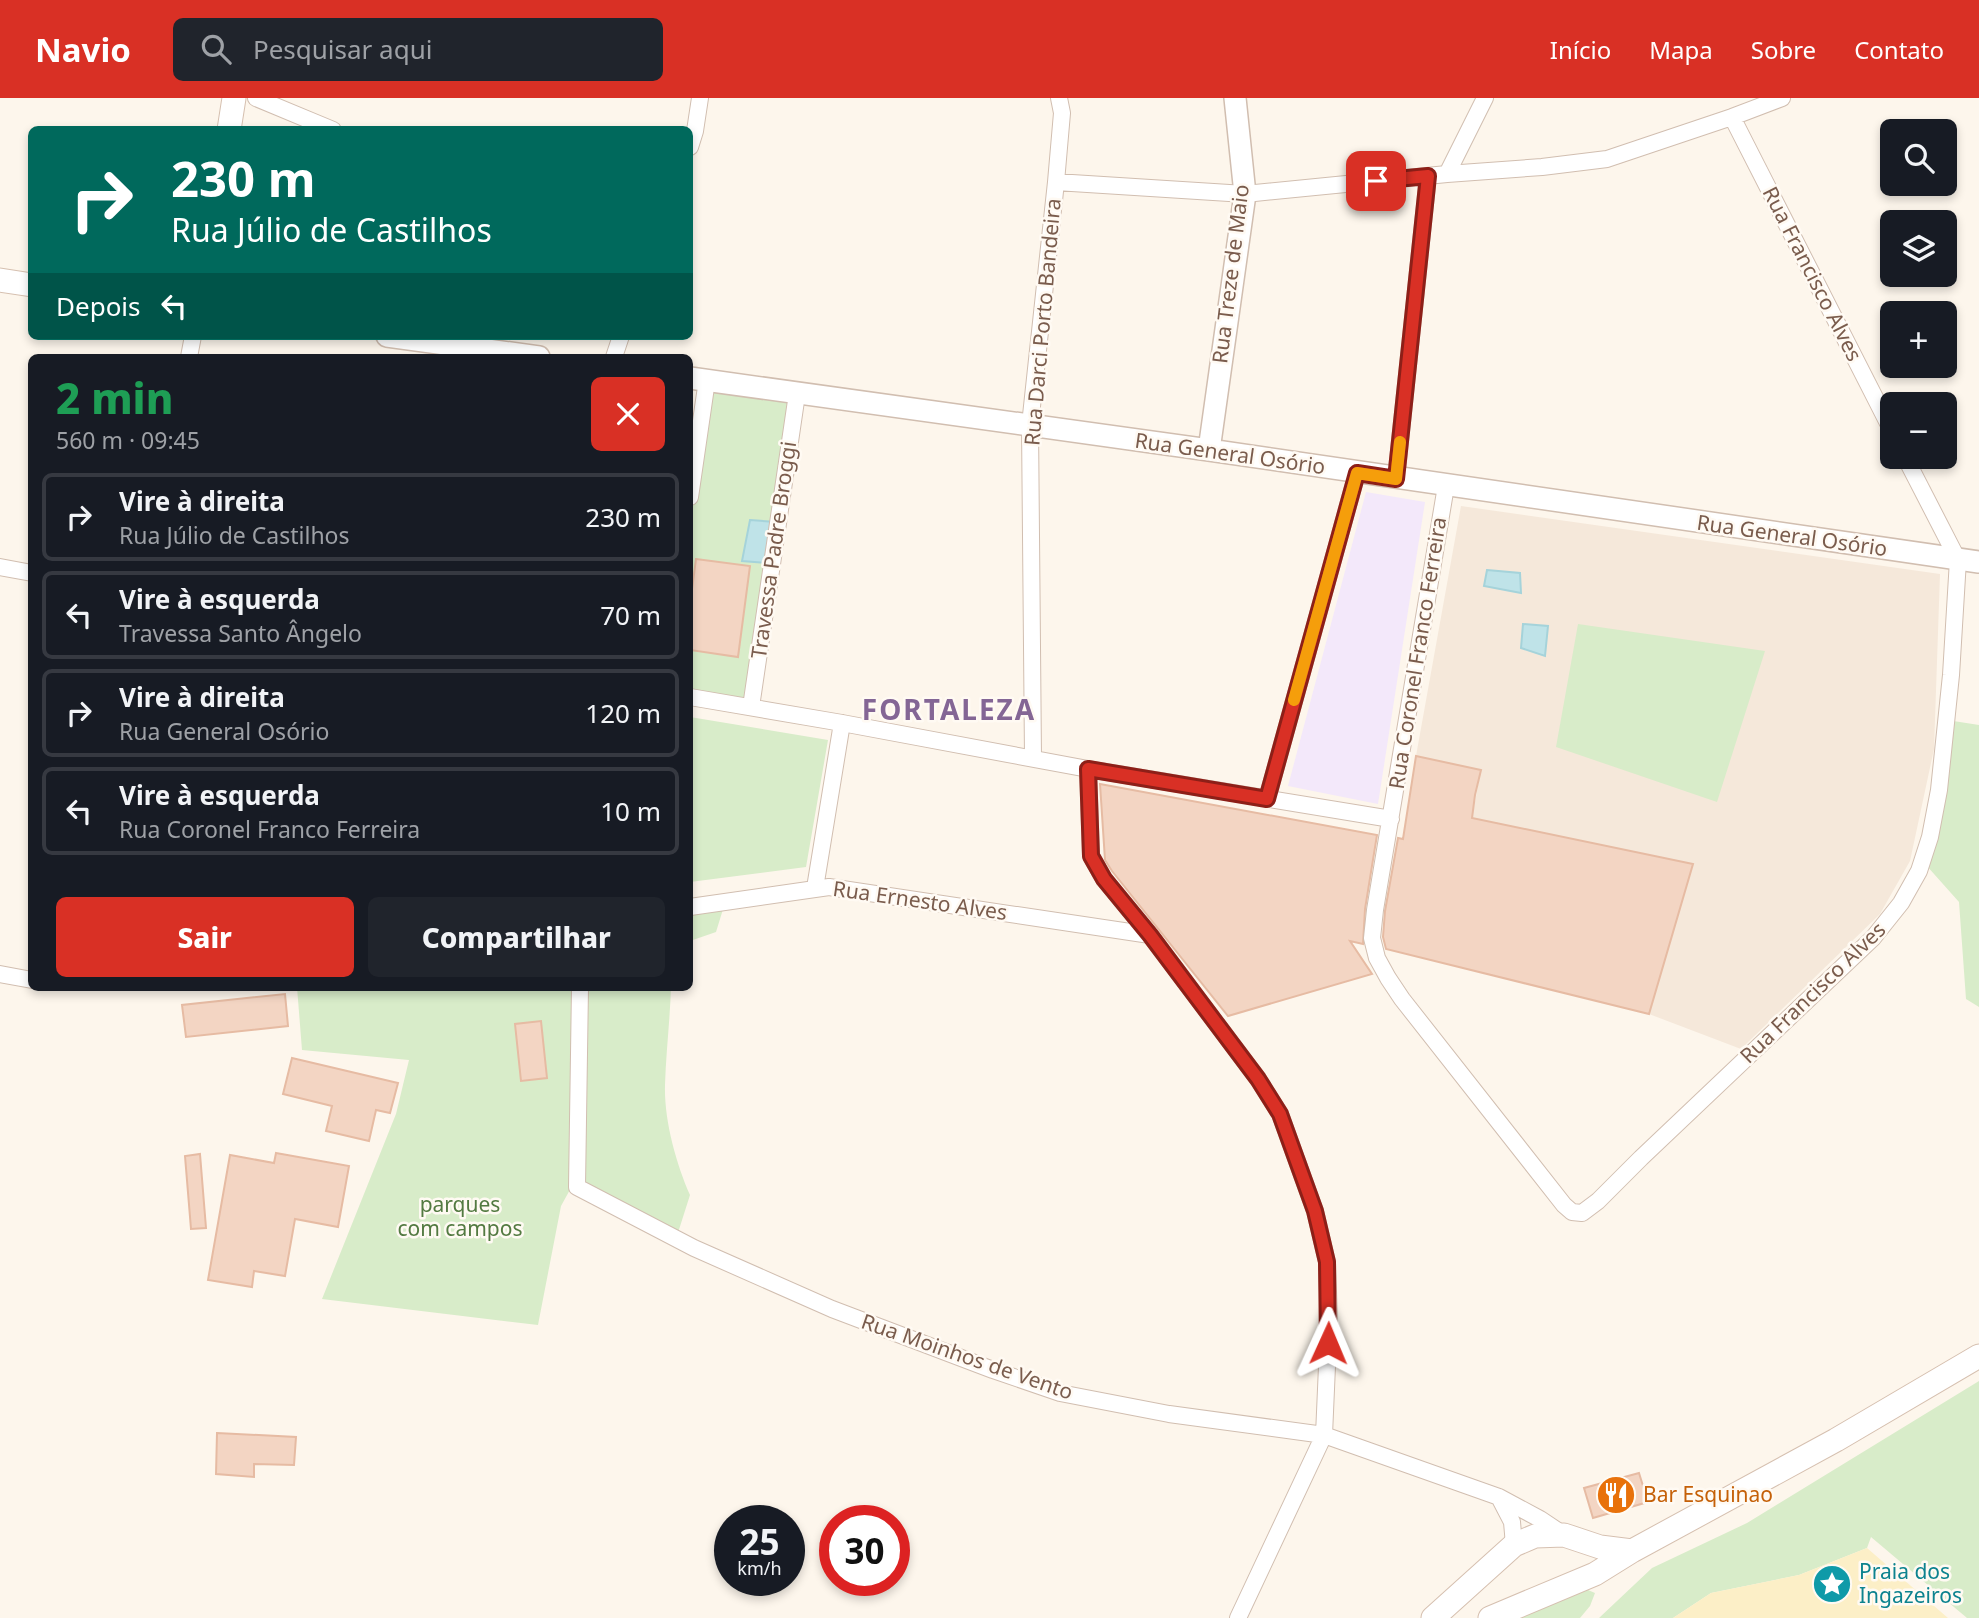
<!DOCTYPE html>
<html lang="pt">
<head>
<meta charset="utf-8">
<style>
  body { margin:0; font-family:"Noto Sans",sans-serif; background:#20242c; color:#f1f3f6; height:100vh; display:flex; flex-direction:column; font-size:26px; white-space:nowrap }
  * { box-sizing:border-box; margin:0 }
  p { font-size:23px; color:#9ea1a6 }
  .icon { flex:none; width:38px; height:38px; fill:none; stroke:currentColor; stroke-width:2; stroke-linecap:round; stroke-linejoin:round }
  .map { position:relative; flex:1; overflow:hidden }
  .side { position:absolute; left:28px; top:256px; width:665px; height:637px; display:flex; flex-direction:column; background:#171b24; border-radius:10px; box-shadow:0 4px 10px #0003 }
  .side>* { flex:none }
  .banner { position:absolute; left:28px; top:28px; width:665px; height:214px; border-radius:10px; box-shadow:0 4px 10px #0003; background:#00695c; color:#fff; overflow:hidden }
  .fabs { position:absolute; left:1880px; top:21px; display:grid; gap:14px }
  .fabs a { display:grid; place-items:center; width:77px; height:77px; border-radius:10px; background:#171b24; box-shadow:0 4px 10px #0003; font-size:35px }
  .speed { position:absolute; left:714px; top:1407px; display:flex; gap:14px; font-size:35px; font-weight:700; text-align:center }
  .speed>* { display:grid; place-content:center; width:91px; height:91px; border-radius:50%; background:#171b24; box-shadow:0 4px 10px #0003; line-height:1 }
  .speed small { font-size:18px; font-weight:400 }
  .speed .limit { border:10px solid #d22; background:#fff; color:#111 }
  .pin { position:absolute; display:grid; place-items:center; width:60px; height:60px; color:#fff; margin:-30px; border-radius:14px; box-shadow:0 4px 10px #0006 }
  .me { position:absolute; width:77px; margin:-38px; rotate:1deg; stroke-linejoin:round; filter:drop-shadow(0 0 5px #0008) }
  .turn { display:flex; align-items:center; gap:24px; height:147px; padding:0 28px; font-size:32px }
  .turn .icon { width:91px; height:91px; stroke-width:2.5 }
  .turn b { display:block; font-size:49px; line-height:60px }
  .then { display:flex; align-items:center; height:66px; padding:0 28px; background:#0003; gap:14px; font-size:26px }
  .round { display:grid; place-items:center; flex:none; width:74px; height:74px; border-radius:10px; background:#20242c }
  .summary { display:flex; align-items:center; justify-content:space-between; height:119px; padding:0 28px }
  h1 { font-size:42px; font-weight:800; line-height:52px; color:#1e9e55 }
  .action { display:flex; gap:14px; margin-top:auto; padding:14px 28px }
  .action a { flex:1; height:80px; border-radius:10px; background:#d93025; color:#fff; font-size:28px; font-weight:800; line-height:80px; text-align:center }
  .action a+a { background:#20242c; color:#f1f3f6 }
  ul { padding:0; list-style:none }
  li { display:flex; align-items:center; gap:21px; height:88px; margin:0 14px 10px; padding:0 14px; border:4px solid #363941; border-radius:10px }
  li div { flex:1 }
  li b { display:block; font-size:26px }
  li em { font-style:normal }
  header { display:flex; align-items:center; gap:42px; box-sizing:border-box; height:98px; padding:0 35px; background:#d93025; color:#fff }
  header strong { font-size:33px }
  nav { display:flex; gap:38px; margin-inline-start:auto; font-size:24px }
  .search { width:490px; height:63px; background:#20242c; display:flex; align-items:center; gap:18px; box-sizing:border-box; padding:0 24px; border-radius:10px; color:#9ea1a6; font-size:26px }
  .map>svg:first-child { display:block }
  .residential { fill:#f5e8da }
  .education { fill:#f3e8fa }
  .green { fill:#d8ecc9 }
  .sand { fill:#fcefc7 }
  .water { fill:#bfe3e8; stroke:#a5d3da; stroke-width:2 }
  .building { fill:#f3d5c3; stroke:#e6bba3; stroke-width:2 }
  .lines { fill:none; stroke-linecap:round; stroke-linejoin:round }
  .minor-casing { stroke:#d1beb0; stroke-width:18 }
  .tertiary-casing { stroke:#d1beb0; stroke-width:24 }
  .secondary-casing { stroke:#d6c0b0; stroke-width:25 }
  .minor { stroke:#fff; stroke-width:16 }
  .tertiary { stroke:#fff; stroke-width:21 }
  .secondary { stroke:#fff; stroke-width:23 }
  .route-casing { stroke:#8d1f18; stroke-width:18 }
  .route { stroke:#d93025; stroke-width:12 }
  .slow { stroke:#f59e0b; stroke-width:12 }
  .labels { text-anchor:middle; stroke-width:5; stroke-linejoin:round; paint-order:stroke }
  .street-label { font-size:21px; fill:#7a5c4d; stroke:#fffaf3 }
  .park-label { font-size:21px; fill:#537a41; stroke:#fffaf3 }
  .food-label { font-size:21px; fill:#c56008; stroke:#fffaf3; text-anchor:start }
  .culture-label { font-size:21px; fill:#0d838f; stroke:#fffaf3; text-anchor:start }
  .district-label { font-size:28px; font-weight:bold; letter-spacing:2px; fill:#846695; stroke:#fffaf3 }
</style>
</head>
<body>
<header>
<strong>Navio</strong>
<div class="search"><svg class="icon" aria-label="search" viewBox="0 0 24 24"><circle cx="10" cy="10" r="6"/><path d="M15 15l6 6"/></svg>Pesquisar aqui</div>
<nav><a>Início</a><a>Mapa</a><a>Sobre</a><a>Contato</a></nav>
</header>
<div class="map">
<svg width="1979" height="1520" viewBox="0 0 1979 1520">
  <rect width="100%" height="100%" fill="#fdf6ec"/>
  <path class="residential" d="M1461,408L1940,476L1934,651L1910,763L1880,816L1741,951L1649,916L1693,766L1472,720L1481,672L1416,658Z"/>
  <path class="education" d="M1366,394L1425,404L1378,706L1288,688Z"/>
  <path class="green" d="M710,285L796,297L750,607L690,598V412Z
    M1578,526L1765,553L1717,704L1556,649Z
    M690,619L828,642L806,769L690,784Z
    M1947,622L1979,627V909L1966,901L1959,804L1926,767Z
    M724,808L716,834L690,843V811Z
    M297,889H576L572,1088L561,1108L538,1227L322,1201L396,1016L409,962L302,952Z
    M582,889H671C670,922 666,954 665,987C664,1022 676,1065 690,1097L676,1141L578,1088Z
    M1979,1283V1520H1967L1871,1439L1867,1450L1799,1477L1711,1495L1673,1520H1599L1652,1470L1747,1425Z
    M1581,1489L1595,1495L1590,1508L1580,1520H1510Z"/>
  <path class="sand" d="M1867,1450L1948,1520H1673L1711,1495L1799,1477Z"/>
  <path class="water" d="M750,422L776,424L769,465L742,463Z
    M1487,472L1520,475L1521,495L1484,488Z
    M1523,526L1548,528L1545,558L1521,550Z"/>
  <path class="building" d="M696,461L750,468L738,559L690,552V506Z
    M1416,658L1481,672L1475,697L1472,720L1693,766L1649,916L1386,851L1383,839L1385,813L1398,740L1403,741Z
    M1100,686L1377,737L1365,811L1363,846L1350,843L1372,876L1228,918L1112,773L1105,762Z
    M285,896L288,928L186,939L182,907Z
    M541,923L547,980L521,983L515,926Z
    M292,960L398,985L390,1015L376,1012L369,1043L326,1033L332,1008L283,996Z
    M276,1055L349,1068L338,1129L295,1121L285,1178L254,1173L252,1189L208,1182L230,1057L274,1065Z
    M200,1056L206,1130L191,1131L185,1058Z
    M217,1335L296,1339L294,1367L254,1366V1379L216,1376Z
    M1639,1375L1648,1404L1593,1420L1584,1390Z"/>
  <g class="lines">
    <g class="minor-casing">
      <path id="minor" d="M256,0L333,32
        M1732,19L1892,333
        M690,49L695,33L700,0
        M1447,76L1485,0
        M1056,84L1245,96L1447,76L1542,69L1607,61L1732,19L1782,0
        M189,259L193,238
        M614,259L621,238
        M1396,381L1428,78
        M1446,388L1375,812L1372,840L1377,860L1388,880L1402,901L1564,1107L1572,1114L1582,1115L1598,1103L1641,1060L1873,840L1901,805L1919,773L1930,739L1939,692L1951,577L1958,462L1905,359
        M690,399L707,282
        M0,469L32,475
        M690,599L842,625L1088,671L1391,721
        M751,609L797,296
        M1033,659L1030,327L1056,84L1062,15L1059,0
        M1088,671L1091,758L1104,781L1150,837L1258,981L1280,1016L1315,1113L1327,1164L1329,1222L1324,1337L1238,1520
        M1267,701L1357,375
        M815,790L842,625
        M690,809L829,789L1150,837
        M0,876L32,882
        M580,889L577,1089L694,1150L832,1211L993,1272L1060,1295L1169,1316L1324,1337L1499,1399L1540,1421L1564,1437
        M1499,1399L1512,1424L1514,1447"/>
    </g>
    <g class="tertiary-casing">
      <path id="tertiary" d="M387,238L539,259
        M690,280L1209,352L1979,464
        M1209,352L1245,96L1235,0"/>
    </g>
    <g class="secondary-casing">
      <path id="secondary" d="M229,32L234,0
        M0,182L32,187
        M1433,1520L1514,1447L1535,1438L1564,1437L1600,1449L1632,1453
        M1490,1520L1595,1476L1632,1453L1836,1342L1979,1258"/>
    </g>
    <use href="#minor" class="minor"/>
    <use href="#tertiary" class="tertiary"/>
    <use href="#secondary" class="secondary"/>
  </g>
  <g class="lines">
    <g class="route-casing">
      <path id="route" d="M1328,1245L1327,1164L1315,1113L1280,1016L1258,981L1150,837L1104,781L1091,758L1088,671L1267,701L1357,375L1396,381L1428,78L1376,83"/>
    </g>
    <use href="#route" class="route"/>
    <path class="slow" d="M1294,602L1357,375L1396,381L1400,344"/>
  </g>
  <defs>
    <g id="restaurant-disc" transform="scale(2.0125)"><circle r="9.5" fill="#e8710a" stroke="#fffaf3"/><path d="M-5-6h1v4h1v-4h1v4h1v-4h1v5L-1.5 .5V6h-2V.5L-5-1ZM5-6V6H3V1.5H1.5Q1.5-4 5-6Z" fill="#fff"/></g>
    <g id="sight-disc" transform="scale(2.0125)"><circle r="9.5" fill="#0f9aa8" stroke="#fffaf3"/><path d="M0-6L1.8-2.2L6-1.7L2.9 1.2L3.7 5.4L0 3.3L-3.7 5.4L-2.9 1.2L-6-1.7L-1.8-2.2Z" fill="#fff"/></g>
  </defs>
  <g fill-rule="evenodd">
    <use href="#restaurant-disc" x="1616" y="1397"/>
    <use href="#sight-disc" x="1832" y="1486"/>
  </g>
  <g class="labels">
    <g class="street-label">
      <text transform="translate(1231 176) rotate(-83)" y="7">Rua Treze de Maio</text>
      <text transform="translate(1812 176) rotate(63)" y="7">Rua Francisco Alves</text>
      <text transform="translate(1043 224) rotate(-85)" y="7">Rua Darci Porto Bandeira</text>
      <text transform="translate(1230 356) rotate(8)" y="7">Rua General Osório</text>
      <text transform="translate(1792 438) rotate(8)" y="7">Rua General Osório</text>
      <text transform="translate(774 452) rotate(-82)" y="7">Travessa Padre Broggi</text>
      <text transform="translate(1418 555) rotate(-81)" y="7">Rua Coronel Franco Ferreira</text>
      <text transform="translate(920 803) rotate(8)" y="7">Rua Ernesto Alves</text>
      <text transform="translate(1813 895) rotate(-44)" y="7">Rua Francisco Alves</text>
      <text transform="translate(967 1259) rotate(19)" y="7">Rua Moinhos de Vento</text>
    </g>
    <g class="park-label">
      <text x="460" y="1114">parques<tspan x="460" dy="24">com campos</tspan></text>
    </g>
    <g class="food-label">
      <text x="1643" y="1404">Bar Esquinao</text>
    </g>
    <g class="culture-label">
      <text x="1859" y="1481">Praia dos<tspan x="1859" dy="24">Ingazeiros</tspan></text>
    </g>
    <g class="district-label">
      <text x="949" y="622">FORTALEZA</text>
    </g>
  </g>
</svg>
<div class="fabs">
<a><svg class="icon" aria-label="search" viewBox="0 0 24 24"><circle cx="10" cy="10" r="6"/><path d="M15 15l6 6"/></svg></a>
<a><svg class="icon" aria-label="layers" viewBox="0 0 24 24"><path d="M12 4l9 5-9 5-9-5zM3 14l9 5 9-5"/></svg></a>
<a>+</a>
<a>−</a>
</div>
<div class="speed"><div>25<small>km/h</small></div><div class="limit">30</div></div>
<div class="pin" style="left:1376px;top:83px;background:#d93025"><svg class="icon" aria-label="arrive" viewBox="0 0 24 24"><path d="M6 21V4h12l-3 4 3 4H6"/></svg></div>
<svg class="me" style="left:1328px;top:1245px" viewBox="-20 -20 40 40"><path d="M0-17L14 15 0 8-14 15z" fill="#d93025" stroke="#fff" stroke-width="4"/></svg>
<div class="banner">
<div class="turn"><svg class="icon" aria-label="right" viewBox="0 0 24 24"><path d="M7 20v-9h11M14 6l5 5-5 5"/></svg><div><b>230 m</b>Rua Júlio de Castilhos</div></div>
<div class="then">Depois<svg class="icon" aria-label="left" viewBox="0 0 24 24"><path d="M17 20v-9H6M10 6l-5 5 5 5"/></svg></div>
</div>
<section class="side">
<div class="summary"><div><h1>2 min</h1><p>560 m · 09:45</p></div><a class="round" style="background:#d93025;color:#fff"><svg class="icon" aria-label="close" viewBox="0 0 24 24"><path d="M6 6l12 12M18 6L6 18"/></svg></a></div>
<ul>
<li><svg class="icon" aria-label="right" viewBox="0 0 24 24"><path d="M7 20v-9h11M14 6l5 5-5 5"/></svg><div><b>Vire à direita</b><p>Rua Júlio de Castilhos</p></div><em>230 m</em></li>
<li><svg class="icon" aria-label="left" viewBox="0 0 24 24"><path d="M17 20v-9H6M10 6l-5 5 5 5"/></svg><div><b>Vire à esquerda</b><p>Travessa Santo Ângelo</p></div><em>70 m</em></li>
<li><svg class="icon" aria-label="right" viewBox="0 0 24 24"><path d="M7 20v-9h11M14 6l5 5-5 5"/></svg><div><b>Vire à direita</b><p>Rua General Osório</p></div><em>120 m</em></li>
<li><svg class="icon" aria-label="left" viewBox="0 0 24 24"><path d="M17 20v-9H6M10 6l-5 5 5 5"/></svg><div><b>Vire à esquerda</b><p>Rua Coronel Franco Ferreira</p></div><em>10 m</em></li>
</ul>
<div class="action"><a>Sair</a><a>Compartilhar</a></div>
</section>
</div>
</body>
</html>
